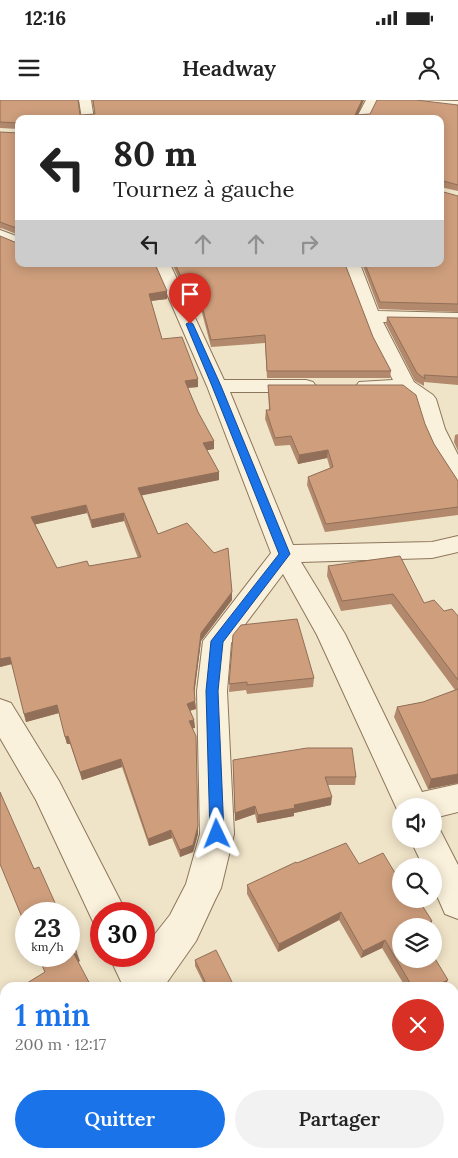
<!DOCTYPE html>
<html lang="fr">
<head>
<meta charset="utf-8">
<style>
  body { margin:0; font-family:Lora,serif; background:#f2f2f2; color:#222; height:100vh; display:flex; flex-direction:column; font-size:19px; white-space:nowrap }
  * { box-sizing:border-box; margin:0 }
  p { font-size:16px; color:#767676 }
  .icon { flex:none; width:28px; height:28px; fill:none; stroke:currentColor; stroke-width:2; stroke-linecap:round; stroke-linejoin:round }
  .map { position:relative; flex:1; overflow:hidden }
  .sheet { position:absolute; left:0px; top:882px; width:459px; height:176px; display:flex; flex-direction:column; background:#fff; border-radius:15px 15px 0 0; box-shadow:0 2px 12px #0003 }
  .sheet>* { flex:none }
  .hud { position:absolute; left:15px; top:15px; width:429px; height:152px; border-radius:10px; box-shadow:0 2px 12px #0003; background:#fff; color:#222; overflow:hidden }
  .tools { position:absolute; left:392px; top:698px; display:grid; gap:10px }
  .tools a { display:grid; place-items:center; width:50px; height:50px; border-radius:50%; background:#fff; box-shadow:0 2px 12px #0003; font-size:25px }
  .speed { position:absolute; left:15px; top:802px; display:flex; gap:10px; font-size:25px; font-weight:700; text-align:center }
  .speed>* { display:grid; place-content:center; width:65px; height:65px; border-radius:50%; background:#fff; box-shadow:0 2px 12px #0003; line-height:1 }
  .speed small { font-size:12px; font-weight:400 }
  .speed .limit { border:8px solid #d22; background:#fff; color:#111 }
  .pin { position:absolute; display:grid; place-items:center; width:42px; height:42px; color:#fff; margin:-51px -21px; border-radius:50% 50% 50% 0; rotate:-45deg; box-shadow:0 0 5px #0007 }
  .pin .icon { rotate:45deg }
  .me { position:absolute; width:55px; margin:-28px; rotate:358deg; stroke-linejoin:round; filter:drop-shadow(0 0 4px #0008) }
  .turn { display:flex; align-items:center; gap:18px; height:105px; padding:0 15px; font-size:22px }
  .turn .icon { width:65px; height:65px; stroke-width:2.5 }
  .turn b { display:block; font-size:35px; line-height:42px }
  .lanes { display:flex; align-items:center; height:48px; padding:0 15px; background:#0003; justify-content:center; gap:25px; direction:ltr }
  .lanes .off { opacity:.35 }
  .round { display:grid; place-items:center; flex:none; width:52px; height:52px; border-radius:26px; background:#f2f2f2 }
  .head { display:flex; align-items:center; justify-content:space-between; height:85px; padding:0 15px }
  h1 { font-size:30px; font-weight:600; line-height:38px; color:#1a73e8 }
  .primary-button { display:flex; gap:10px; margin-top:auto; padding:10px 15px }
  .primary-button a { flex:1; height:58px; border-radius:30px; background:#1a73e8; color:#fff; font-size:20px; font-weight:600; line-height:58px; text-align:center }
  .primary-button a+a { background:#f2f2f2; color:#222 }
  .status { display:flex; justify-content:space-between; align-items:center; height:35px; padding:0 25px; background:#fff; direction:ltr }
  .status svg { height:14px; fill:currentColor }
  header { display:flex; justify-content:space-between; align-items:center; height:65px; padding:0 15px; background:#fff; font-size:22px; font-weight:600 }
  .map>svg:first-child { display:block }
  .lines { fill:none; stroke-linecap:round; stroke-linejoin:round }
  .street-casing { stroke:#8d765c; stroke-width:2 }
  .street { fill:#faf1dc; fill-rule:evenodd }
  .wall { fill:#b2896c; fill-rule:evenodd }
  .shaded-wall { fill:#916f58 }
  .building { fill:#cf9f7d; stroke:#916f58; fill-rule:evenodd }
  .route { fill:#1a73e8; stroke:#114b97 }
</style>
</head>
<body>
<div class="status"><b>12:16</b><svg viewBox="0 0 49 12"><path d="M0 12V9h3v3zM5 12V6h3v6zM10 12V3h3v9zM15 12V0h3v12zM26 1h20v11H26zM47 4h2v5h-2z"/></svg></div>
<header><svg class="icon" aria-label="menu" viewBox="0 0 24 24"><path d="M4 6h16M4 12h16M4 18h16"/></svg>Headway<svg class="icon" aria-label="person" viewBox="0 0 24 24"><circle cx="12" cy="8" r="4"/><path d="M4 21q1-7 8-7t8 7"/></svg></header>
<div class="map">
<svg width="458" height="1058" viewBox="0 0 458 1058">
  <rect width="100%" height="100%" fill="#f0e4c8"/>
  <g class="lines">
    <g class="street-casing">
      <path id="street" d="M79,0H91L94,19H82Z
        M366,0H378L368,19H356Z
        M403,0L458,1V9L409,3Z
        M0,130L19,137V148L0,141Z
        M154,164H170L224,280H306L313,282L316,286L313,290L306,292H230L293,445L432,442L458,436V452L432,458L301,462L345,534L422,692L458,684V712L434,718V706H401L400,716L317,535L283,474L231,543L227,591L234,734L221,788L215,800L196,841L163,888H124L109,856H144V848L170,815L186,784L200,734L197,591L203,541L271,453L207,286Z
        M344,164H360L378,211L458,213V223L383,222L414,282L433,295L436,299L445,329L458,355V381L450,379C434,356 422,329 416,302L402,292L359,290L356,286L359,282L393,280L374,244Z
        M0,599L11,603L59,681L121,802L126,814H101V829L95,826L36,700L0,638Z
        M434,726L439,728L458,765V819L445,814L434,789V766H423L410,739H434Z
        M223,1054H267L269,1058H225Z"/>
    </g>
    <use href="#street" class="street"/>
  </g>
  <path class="wall" d="M0,0L80,15L95,14L92,0H364L357,15L370,14L458,5V91L440,87V19H19V29L0,28Z
    M0,32L19,33V135L1,128L0,129Z
    M458,96V212L379,209L362,164H440Z
    M0,136L17,143L167,191V199L151,201L162,239L198,287L188,288L214,349L207,350L219,372V380L142,395L158,434L232,492V500L201,541L194,594L196,609L190,611L194,620L195,628H192L198,734L193,752L180,757L172,738L149,746L122,667L82,680L70,644H67L59,613L26,622L12,564L0,567ZM87,413L92,428L124,421L138,458L89,466L57,468L35,424Z
    M172,164H345L373,237L391,271L390,278H267L265,243L211,247L197,194L187,196Z
    M387,217L458,218V285L424,282V286L415,281L386,224Z
    M268,285L425,324L434,344L458,381V415L325,432L307,385L308,377L330,368L327,358L298,364L290,345L275,346L265,319L266,310H269Z
    M458,334V351L454,342L455,335Z
    M328,466L444,511L458,516V683L428,689L394,617L397,607L423,602L455,590L391,504L341,511L327,476Z
    M233,535L314,578L313,587L247,594L246,590L229,592Z
    M233,660L356,677L355,685H328L331,705L294,713V716L257,723L255,714L235,721Z
    M297,763L359,764L401,799L432,821L430,826H401L448,880L444,887L406,888L382,848L361,858L339,820L278,852L247,794V785Z
    M195,860L235,888H206L195,866Z
    M454,910L458,917V1030L454,1027Z"/>
  <path class="shaded-wall" d="M362,0H364L356,19L355,15Z
    M197,187V194L187,196V189Z
    M167,191V199L150,201L149,194Z
    M198,279V287L185,288V281Z
    M214,341V349L203,351V343Z
    M328,350L327,358L298,364L299,355Z
    M219,372V380L139,396L138,388Z
    M86,405L87,413L33,425L31,417Z
    M124,413V421L92,428L91,420Z
    M232,492V500L201,541L194,596V588L201,533Z
    M10,557L12,564L0,567V559Z
    M195,601L196,609L187,611V604Z
    M57,605L59,613L26,622L24,614Z
    M194,620L195,628L190,629L189,621Z
    M68,636L70,644H67L65,637Z
    M196,636L198,734L193,752L180,757V750Z
    M121,659L122,667L82,680L80,672Z
    M458,674V683L428,689L431,679Z
    M332,697L331,705L294,713V716L257,723L258,715L294,705Z
    M255,706V714L235,721V713Z
    M171,730L172,738L149,746L148,739Z
    M341,812L339,820L278,852L279,844Z
    M432,821L430,826H422Z
    M385,840L382,848L361,858L363,851Z
    M77,853L80,861L77,863L74,854Z
    M448,880L444,887L437,888L439,884Z
    M5,979V989L0,993V983Z"/>
  <path class="building" d="M0,0H78L80,15L95,14L93,0H362L355,15L370,14L377,0H416L458,5V85L440,80V19H19V23L0,22Z
    M0,32L19,33V129L0,122Z
    M440,91L458,96V204L380,202L365,164H440Z
    M0,136L17,143L19,142V164H155L167,191L149,194L162,239L182,237L198,279L185,281L198,312L214,341L203,343L219,372L138,388L158,434L187,423L214,453L228,448L232,492L201,533L194,588L195,601L187,604L194,620L189,621L196,636L198,726L193,745L180,750L171,730L148,739L121,659L80,672L68,636L65,637L57,605L24,614L10,557L0,559ZM86,405L91,420L124,413L141,457L89,466L87,461L57,468L31,417Z
    M175,164H345L373,237L391,271H267L265,235L211,240L197,187L187,189Z
    M387,217L458,218V277L424,275L425,279L417,273Z
    M268,285H403L416,295L425,324L434,344L458,381V407L326,424L308,377L333,367L328,350L299,355L291,336L275,338L266,310H270Z
    M400,456L424,503L434,500L444,511L452,509L458,516V580L393,494L342,501L328,466Z
    M297,519L314,578L247,585V582L229,584L233,535L241,525Z
    M458,589V674L431,679L397,607L423,602Z
    M307,648H352L356,677H325L332,697L294,705L295,708L258,715L255,706L235,713L233,660Z
    M0,692L34,769L39,767L60,814H26V827L0,764Z
    M346,743L359,764L383,753L401,783V799H418L432,821L422,826H401V859H434V857L448,880L439,884L441,888H413L385,840L363,851L341,812L279,844L247,785L296,762L297,763Z
    M69,834L77,853L74,854L92,888H19L45,872L38,856H69Z
    M216,850L235,888H208L195,860Z
    M5,895V979L0,983V898Z
    M454,910L458,917V1021L454,1017Z"/>
  <path class="route" d="M190,222L193,224L221,286L290,454L223,542L218,591L224,734L222,738L217,740L212,738L210,734L206,591L211,541L279,454L212,286L186,224Z"/>
</svg>
<div class="tools">
<a><svg class="icon" aria-label="sound" viewBox="0 0 24 24"><path d="M4 9h4l5-4v14l-5-4H4zM17 9q2 3 0 6"/></svg></a>
<a><svg class="icon" aria-label="search" viewBox="0 0 24 24"><circle cx="10" cy="10" r="6"/><path d="M15 15l6 6"/></svg></a>
<a><svg class="icon" aria-label="layers" viewBox="0 0 24 24"><path d="M12 4l9 5-9 5-9-5zM3 14l9 5 9-5"/></svg></a>
</div>
<div class="speed"><div>23<small>km/h</small></div><div class="limit">30</div></div>
<div class="pin" style="left:190px;top:224px;background:#d93025"><svg class="icon" aria-label="arrive" viewBox="0 0 24 24"><path d="M6 21V4h12l-3 4 3 4H6"/></svg></div>
<svg class="me" style="left:217px;top:734px" viewBox="-20 -20 40 40"><path d="M0-17L14 15 0 8-14 15z" fill="#1a73e8" stroke="#fff" stroke-width="4"/></svg>
<div class="hud">
<div class="turn"><svg class="icon" aria-label="left" viewBox="0 0 24 24"><path d="M17 20v-9H6M10 6l-5 5 5 5"/></svg><div><b>80 m</b>Tournez à gauche</div></div>
<div class="lanes"><svg class="icon" aria-label="left" viewBox="0 0 24 24"><path d="M17 20v-9H6M10 6l-5 5 5 5"/></svg><svg class="icon off" aria-label="ahead" viewBox="0 0 24 24"><path d="M12 20V5M6 11l6-6 6 6"/></svg><svg class="icon off" aria-label="ahead" viewBox="0 0 24 24"><path d="M12 20V5M6 11l6-6 6 6"/></svg><svg class="icon off" aria-label="right" viewBox="0 0 24 24"><path d="M7 20v-9h11M14 6l5 5-5 5"/></svg></div>
</div>
<section class="sheet">
<div class="head"><div><h1>1 min</h1><p>200 m · 12:17</p></div><a class="round" style="background:#d93025;color:#fff"><svg class="icon" aria-label="close" viewBox="0 0 24 24"><path d="M6 6l12 12M18 6L6 18"/></svg></a></div>
<div class="primary-button"><a>Quitter</a><a>Partager</a></div>
</section>
</div>
</body>
</html>
